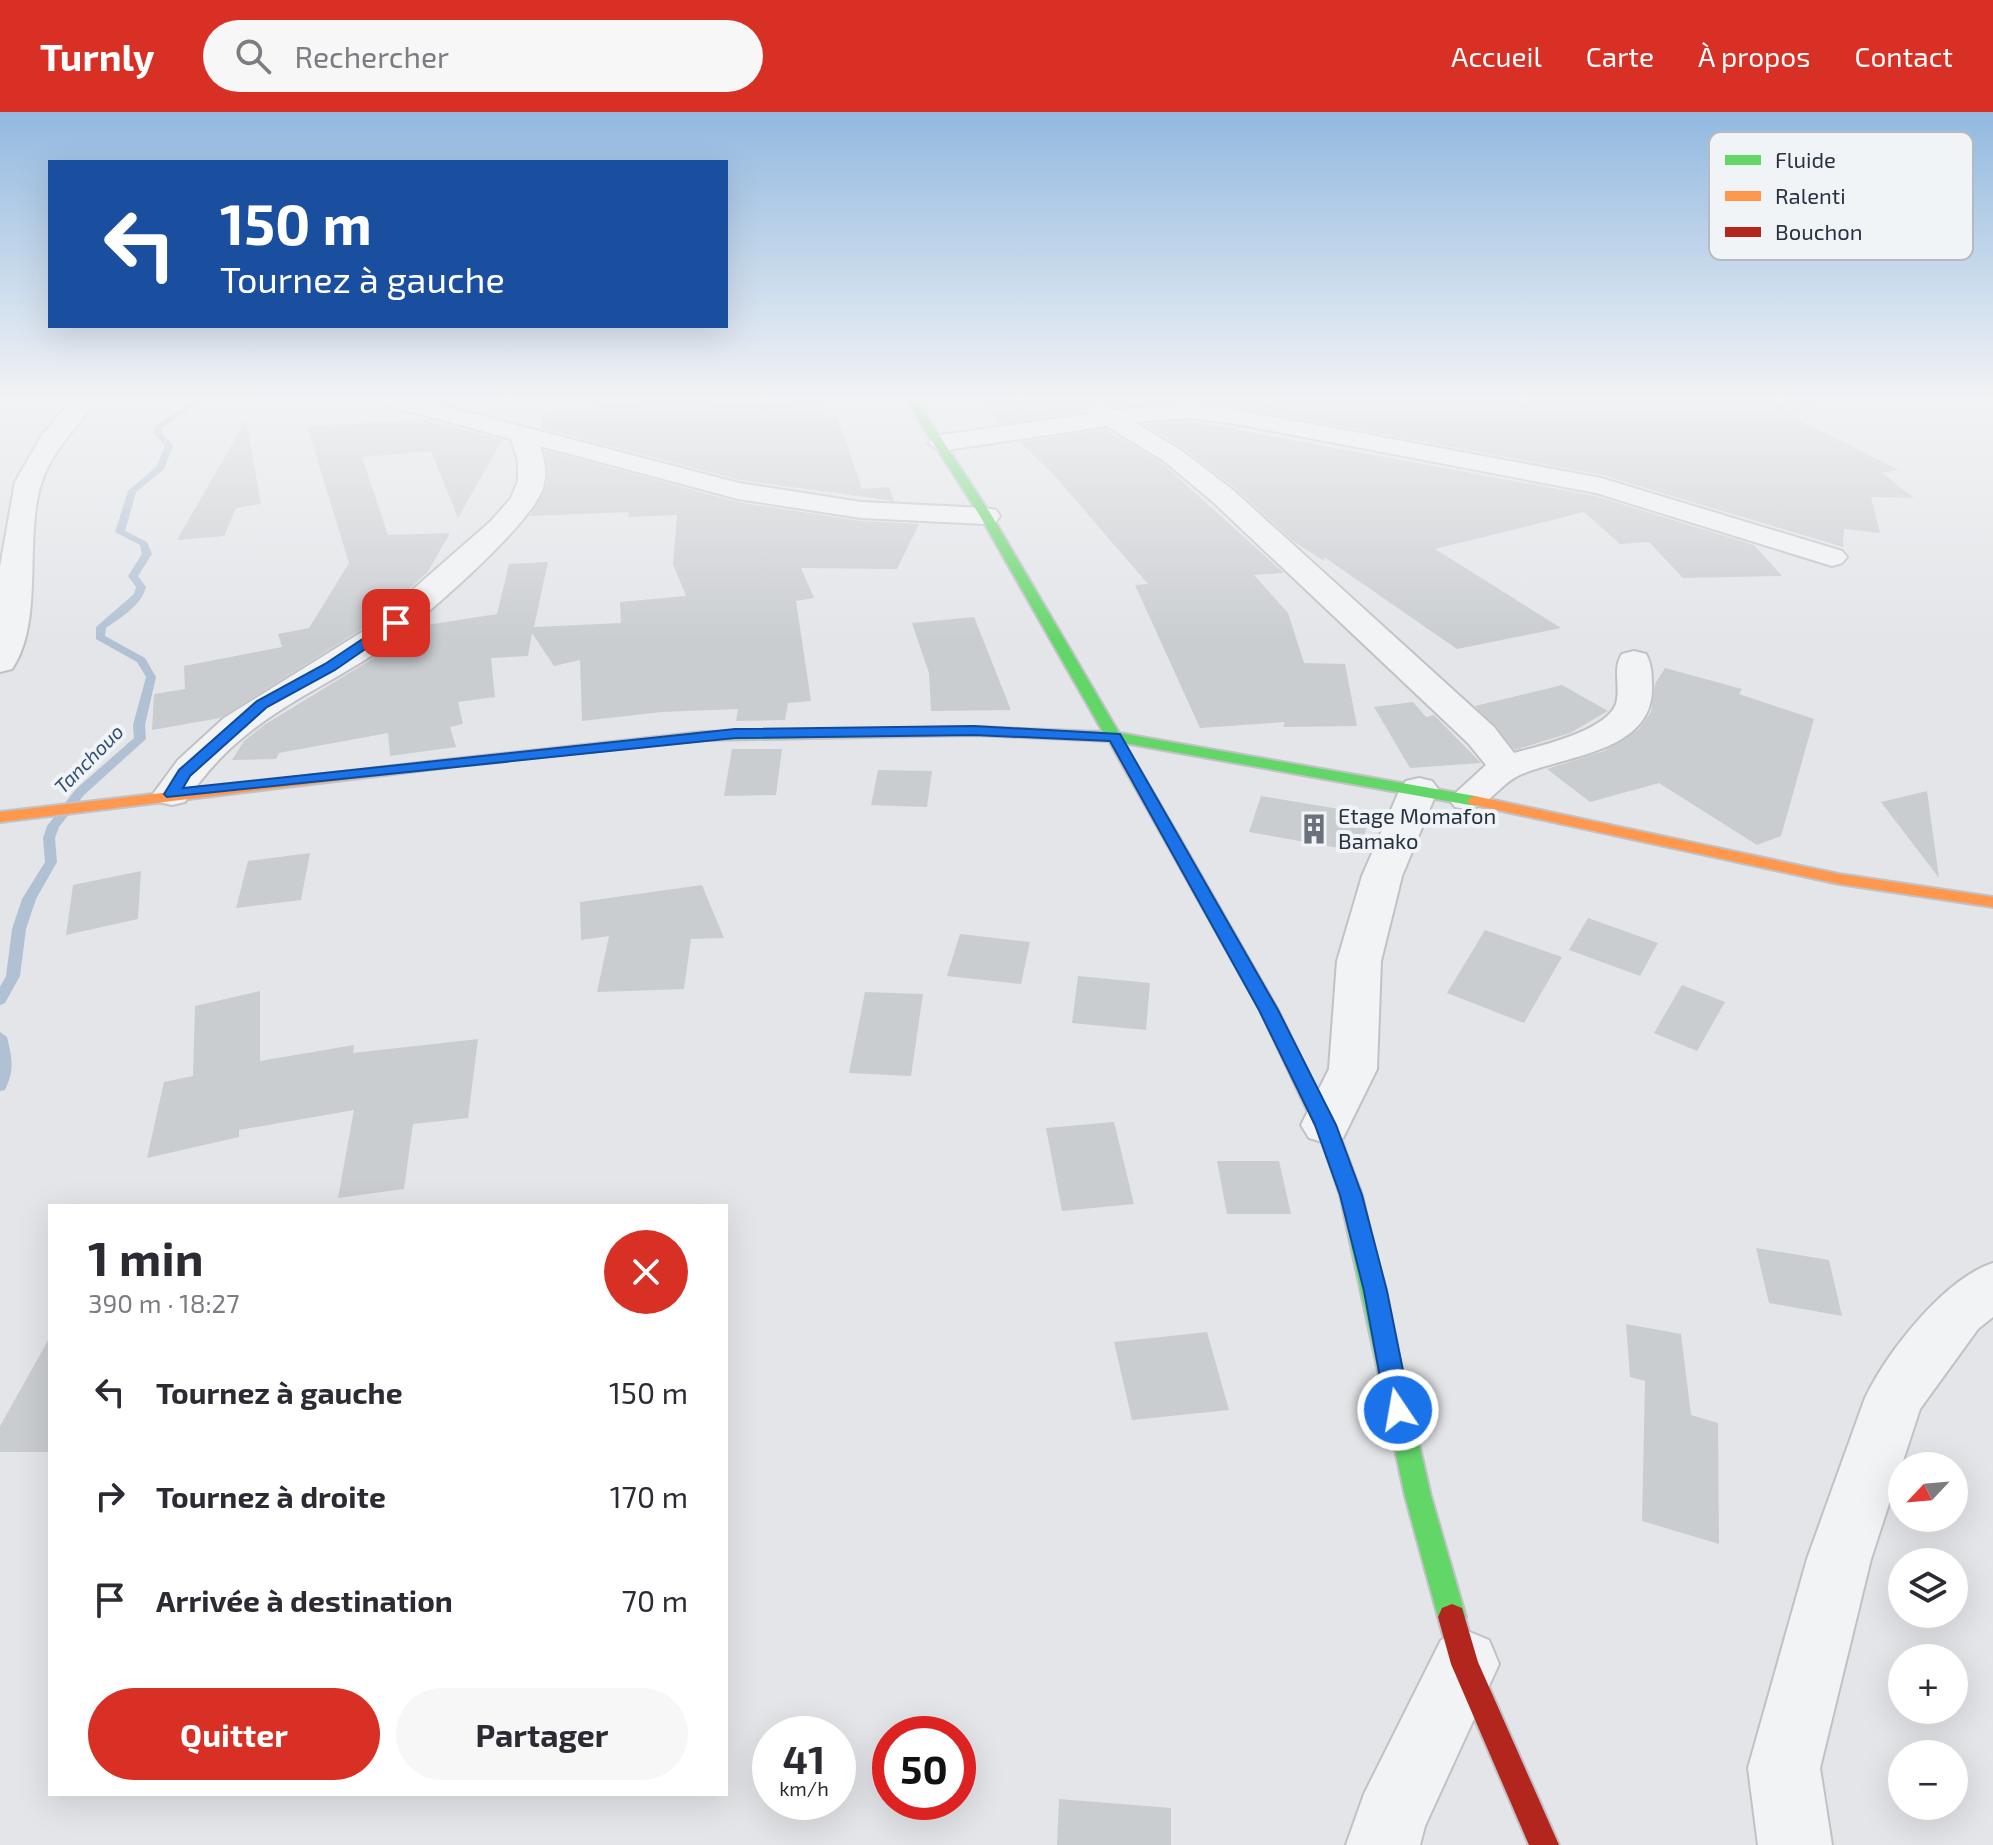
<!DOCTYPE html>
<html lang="fr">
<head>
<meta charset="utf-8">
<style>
  body { margin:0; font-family:"Exo 2",sans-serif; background:#f7f7f7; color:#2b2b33; height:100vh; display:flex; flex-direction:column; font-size:30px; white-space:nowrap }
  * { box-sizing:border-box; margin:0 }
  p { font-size:26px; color:#7c7c81 }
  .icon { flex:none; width:44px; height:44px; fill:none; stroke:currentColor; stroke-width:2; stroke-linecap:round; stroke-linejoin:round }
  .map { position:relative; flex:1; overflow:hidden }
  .side { position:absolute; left:48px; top:1092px; width:680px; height:592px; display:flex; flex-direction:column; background:#fff; border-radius:0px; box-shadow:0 8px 32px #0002 }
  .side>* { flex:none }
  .guide { position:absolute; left:48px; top:48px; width:680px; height:168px; border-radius:0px; box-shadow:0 8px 32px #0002; background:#1a4fa0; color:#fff; overflow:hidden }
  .needle { width:52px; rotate:244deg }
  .fabs { position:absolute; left:1888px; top:1340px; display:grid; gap:16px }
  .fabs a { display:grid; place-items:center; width:80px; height:80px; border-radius:50%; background:#fff; box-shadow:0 8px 32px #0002; font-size:40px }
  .speed { position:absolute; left:752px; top:1604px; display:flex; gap:16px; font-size:40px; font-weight:700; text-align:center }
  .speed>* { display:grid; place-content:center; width:104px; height:104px; border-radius:50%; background:#fff; box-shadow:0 8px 32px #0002; line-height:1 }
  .speed small { font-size:20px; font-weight:400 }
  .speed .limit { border:12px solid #d22; background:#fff; color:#111 }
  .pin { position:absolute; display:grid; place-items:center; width:68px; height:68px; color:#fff; margin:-34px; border-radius:16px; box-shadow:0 4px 12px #0006 }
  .me { position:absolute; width:88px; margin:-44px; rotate:348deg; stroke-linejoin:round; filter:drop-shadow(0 0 6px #0008) }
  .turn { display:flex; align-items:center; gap:28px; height:168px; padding:0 40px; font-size:36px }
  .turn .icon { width:104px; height:104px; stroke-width:2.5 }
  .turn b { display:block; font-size:56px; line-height:68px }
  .round { display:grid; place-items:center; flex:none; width:84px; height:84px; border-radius:42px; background:#f7f7f7 }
  .head { display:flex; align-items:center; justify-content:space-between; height:136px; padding:0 40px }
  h1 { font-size:48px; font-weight:700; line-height:60px }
  .cta { display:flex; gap:16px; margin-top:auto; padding:16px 40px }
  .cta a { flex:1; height:92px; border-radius:48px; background:#d93025; color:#fff; font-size:32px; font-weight:700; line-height:92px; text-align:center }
  .cta a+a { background:#f7f7f7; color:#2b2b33 }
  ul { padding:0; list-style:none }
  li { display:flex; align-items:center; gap:24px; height:104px; padding:0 40px }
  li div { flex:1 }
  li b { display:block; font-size:30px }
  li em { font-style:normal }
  header { display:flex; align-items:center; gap:48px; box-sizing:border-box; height:112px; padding:0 40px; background:#d93025; color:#fff }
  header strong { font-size:38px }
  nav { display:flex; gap:44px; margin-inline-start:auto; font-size:28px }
  .search { width:560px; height:72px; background:#f7f7f7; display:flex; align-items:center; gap:20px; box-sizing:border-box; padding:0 28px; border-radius:44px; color:#7c7c81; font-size:30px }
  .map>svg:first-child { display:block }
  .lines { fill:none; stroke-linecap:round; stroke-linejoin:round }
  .stream { fill:#b1c1d4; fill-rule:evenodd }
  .building { fill:#cacdd0 }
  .street-casing { stroke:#c0c2c6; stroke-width:4 }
  .fast-casing { stroke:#c0c2c6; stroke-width:4 }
  .slow-casing { stroke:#c0c2c6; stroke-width:4 }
  .jam-casing { stroke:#c0c2c6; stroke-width:4 }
  .street { fill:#f2f3f5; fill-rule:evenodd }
  .fast { fill:#63d668; fill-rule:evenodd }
  .slow { fill:#ff974d; fill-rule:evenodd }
  .jam { fill:#b3261e; fill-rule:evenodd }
  .route { fill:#1a73e8; stroke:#114b97; stroke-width:2 }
  .labels { text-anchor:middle; stroke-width:8; stroke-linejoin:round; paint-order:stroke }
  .far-water-label { font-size:20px; font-style:italic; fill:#324f77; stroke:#f1f4f7 }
  .poi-label { font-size:22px; fill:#293242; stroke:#f1f4f7; text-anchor:start }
  .key { fill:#f1f4f7; stroke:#b5bac1; stroke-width:2 }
  .key-label { font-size:22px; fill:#293242 }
</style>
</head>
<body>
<header>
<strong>Turnly</strong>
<div class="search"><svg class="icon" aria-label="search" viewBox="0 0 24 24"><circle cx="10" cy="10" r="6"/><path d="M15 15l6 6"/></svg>Rechercher</div>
<nav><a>Accueil</a><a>Carte</a><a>À propos</a><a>Contact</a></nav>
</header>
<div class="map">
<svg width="1993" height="1733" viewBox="0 0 1993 1733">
  <rect width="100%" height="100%" fill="#e3e5e8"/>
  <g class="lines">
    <path class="stream" d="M194,288H203L162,316V321L173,334L164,357L136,380L125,419L147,430L152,442L138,464L146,475C141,494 121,505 106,516L105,524L145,546L156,565L145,613L146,627L84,683L59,715L55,726L57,750L36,787L26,817L20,864L5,891L0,893V875L6,864L12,817L22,787L45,750L43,726L47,714L76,677L134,626L133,613L146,565L137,550L96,527V515L134,482L136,475L128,464L142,442L140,433L115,420L128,379L157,354L165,334L154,321V315Z
      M0,920L7,925C12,946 15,957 5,978L0,979Z"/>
  </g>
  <path class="building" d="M642,288H714L716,291L818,288L825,305L837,304L862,377L889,375L894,389L740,368L541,316L544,302Z
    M979,288H1820L1793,305L1899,358L1882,361L1914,386L1871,385L1880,421L1844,417L1843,435L1602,363L1231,294L1190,289L1114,295L1097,289L1087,292L1085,299L1000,312Z
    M246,308L261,392L236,396L224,424L177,428Z
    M428,308L502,328L458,406L431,339L362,345L388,423L450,421L427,461L368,513L220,606L152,618L154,582L185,577L184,554L282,535L278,522L309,516L349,451L307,314Z
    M1190,309L1595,384L1754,433L1782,464L1683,466L1649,430L1620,432L1584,400L1435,437L1561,516L1457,537L1324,445V449L1293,429L1235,376L1184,337L1144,312Z
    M1105,317L1162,351L1284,461L1254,463L1288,501L1304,551L1345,552L1357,614L1283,615L1285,610L1200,616L1135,473L1148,472L1053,362L1020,330Z
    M545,338L737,390L861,409L919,412L897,457L801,456L814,486L796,489L811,589L788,591L785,608L736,609L738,597L662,600L582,609L580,548L554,554L532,521L528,544L491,546L495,585L458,590L463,612L450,615L456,635L390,644L388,621L279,641L276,647L232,648L244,629L264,613L382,541L414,515L497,502L509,452L548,450L534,515L621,511L620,490L686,484L673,452L677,403L628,405L629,400L530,404L547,371Z
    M974,505L1011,598L931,599L929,561L912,511Z
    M1665,556L1742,577L1739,582L1814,607L1781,724L1757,733L1659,671L1590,690L1547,657L1604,639L1639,617L1651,600L1655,572Z
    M1562,573L1608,599L1570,621L1515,638L1475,594Z
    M1413,590L1426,605L1434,603L1481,651L1410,656L1374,595Z
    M732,637H782L776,683L724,684Z
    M878,658L932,659L927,695L871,693Z
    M1927,679L1939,766L1881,690Z
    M1261,684L1369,702L1361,740L1249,720Z
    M310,741L301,788L236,796L248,749Z
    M141,759L138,807L66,823L73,773Z
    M702,773L724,826L691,827L684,877L597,880L609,824L581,828L580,790Z
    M1588,806L1658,831L1640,864L1569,838Z
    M1485,818L1562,845L1524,911L1447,881Z
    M960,822L1030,830L1021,872L947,864Z
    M1078,864L1150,871L1146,918L1072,911Z
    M1682,873L1725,890L1697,939L1654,921Z
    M260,879V949L354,933L353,941L478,927L468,1006L413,1012L404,1077L338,1086L354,998L239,1018V1025L147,1046L164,970L193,964L195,894Z
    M865,880L923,882L911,964L849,961Z
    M1114,1010L1134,1092L1062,1099L1046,1016Z
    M1217,1049H1279L1291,1102H1227Z
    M1756,1136L1829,1148L1842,1204L1769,1191Z
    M1626,1212L1681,1222L1691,1303L1718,1311L1719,1432L1642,1409L1645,1269L1630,1265Z
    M1207,1220L1229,1298L1132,1308L1114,1230Z
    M50,1225V1340H0V1314Z
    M1059,1687L1171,1696V1733H1057Z"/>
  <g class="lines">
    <g class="street-casing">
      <path id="street" d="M72,288H97C78,315 53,337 42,369C23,425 45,509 12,557L0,560V455L15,370L42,323Z
        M382,288H421L739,371L861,390L986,396L996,398L1000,404L996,410L986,412L861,406L738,387L540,334C545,348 547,362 543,376C529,416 417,512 380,538C336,568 287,589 246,623C222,642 203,664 185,690L172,693L159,690L153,682L178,648L224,606L370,515L491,409L511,386L518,369V349L511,327L386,293Z
        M1098,292L1114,298L1190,292L1231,297L1601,366L1842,439L1847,445L1842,451L1832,454L1596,381L1231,311L1190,306L1134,310L1182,339L1233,378L1494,615L1514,641C1540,634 1606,619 1616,592C1621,575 1612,557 1622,542L1634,539L1646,542C1652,552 1652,565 1652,577C1652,640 1564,644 1522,662C1495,673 1488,703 1455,695L1449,687L1486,653L1468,631L1213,390L1164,349L1106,314L941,339L928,331L941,323L1088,302L1089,294Z
        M1419,666L1432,669L1438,677L1402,764L1381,849L1377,957L1343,1026L1326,1031L1309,1026L1301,1013L1329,957L1337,849L1362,764L1400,677L1406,669Z
        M1993,1151V1205L1978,1217L1920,1297L1871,1447L1820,1656L1832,1733H1758L1748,1656L1807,1447L1865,1286C1887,1240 1944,1167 1993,1151Z
        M1465,1518L1489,1528L1499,1552L1425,1714L1420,1733H1346L1364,1682L1441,1528Z"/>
    </g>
    <g class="fast-casing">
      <path id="fast" d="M906,288H916L992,404L1119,621L1475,684L1480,686L1483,689L1480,692L1475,694L1124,631L1178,723L1170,728L1162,723L1109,629L974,623L703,628L440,655L438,652L445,648L703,620L974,615L1103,620L980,404Z
        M1333,1024L1340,1027L1343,1032L1362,1083L1431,1384L1466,1505L1462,1514L1452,1518L1442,1514L1438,1505L1405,1384L1340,1083L1323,1032L1326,1027Z"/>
    </g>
    <g class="slow-casing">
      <path id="slow" d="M445,648L452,652L450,655L0,710V700Z
        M1475,684L1839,762L1993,785V795L1839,772L1470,692L1467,689L1470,686Z"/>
    </g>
    <g class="jam-casing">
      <path id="jam" d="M1170,718L1178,723L1278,898L1343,1032L1340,1037H1326L1323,1032L1260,898L1162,723Z
        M1452,1492L1462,1496L1478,1550L1559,1733H1529L1451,1552L1438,1505L1442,1496Z"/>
    </g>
    <use href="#street" class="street"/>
    <use href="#fast" class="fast"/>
    <use href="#slow" class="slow"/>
    <use href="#jam" class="jam"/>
  </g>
  <linearGradient id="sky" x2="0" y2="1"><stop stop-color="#92b9e0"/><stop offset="0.54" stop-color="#f2f3f5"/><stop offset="1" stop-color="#f2f3f5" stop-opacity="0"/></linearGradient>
  <rect width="1993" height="530" fill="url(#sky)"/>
  <path class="route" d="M391,508L403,511L335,558L267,595L190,664L183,676L735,617L974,614L1120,622L1278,898L1336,1013L1362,1083L1387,1179L1411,1298L1407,1306L1398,1309L1390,1306L1386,1298L1364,1179L1340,1083L1315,1013L1259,898L1110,629L974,623L735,626L167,685L164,682L179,658L257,589L325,552Z"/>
  <defs>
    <g id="building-bare" transform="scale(2.4)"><path d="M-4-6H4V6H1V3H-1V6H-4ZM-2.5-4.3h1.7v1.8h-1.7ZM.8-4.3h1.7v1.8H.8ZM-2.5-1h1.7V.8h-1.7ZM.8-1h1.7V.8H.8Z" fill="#6a717c" stroke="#f1f4f7" stroke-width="2.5" paint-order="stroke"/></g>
  </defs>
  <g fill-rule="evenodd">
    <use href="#building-bare" x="1314" y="717"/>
  </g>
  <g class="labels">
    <g class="far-water-label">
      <text transform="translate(89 647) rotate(-45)" y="7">Tanchouo</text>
    </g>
    <g class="poi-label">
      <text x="1338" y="712">Etage Momafon<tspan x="1338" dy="25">Bamako</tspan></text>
    </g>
  </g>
  <rect x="1709" y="20" width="264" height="128" rx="12" class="key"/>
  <rect x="1725" y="43" width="36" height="10" fill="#63d668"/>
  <rect x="1725" y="79" width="36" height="10" fill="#ff974d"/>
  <rect x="1725" y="115" width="36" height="10" fill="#b3261e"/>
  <g class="key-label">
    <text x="1775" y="56">Fluide</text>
    <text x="1775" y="92">Ralenti</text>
    <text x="1775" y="128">Bouchon</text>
  </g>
</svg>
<div class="fabs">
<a><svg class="needle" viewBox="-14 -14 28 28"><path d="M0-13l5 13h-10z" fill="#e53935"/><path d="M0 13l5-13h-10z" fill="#7c7c81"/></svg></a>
<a><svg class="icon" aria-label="layers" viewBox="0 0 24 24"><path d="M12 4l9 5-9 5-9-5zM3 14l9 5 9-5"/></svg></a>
<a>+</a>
<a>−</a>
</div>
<div class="speed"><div>41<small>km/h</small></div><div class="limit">50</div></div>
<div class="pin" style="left:396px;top:511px;background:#d93025"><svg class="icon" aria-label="arrive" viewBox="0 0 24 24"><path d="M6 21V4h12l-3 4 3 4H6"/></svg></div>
<svg class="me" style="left:1398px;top:1298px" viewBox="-20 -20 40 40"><circle r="17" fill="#1a73e8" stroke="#fff" stroke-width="3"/><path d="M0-11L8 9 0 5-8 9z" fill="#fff"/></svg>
<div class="guide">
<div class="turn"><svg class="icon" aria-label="left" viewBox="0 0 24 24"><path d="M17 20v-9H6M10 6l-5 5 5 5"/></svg><div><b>150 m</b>Tournez à gauche</div></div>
</div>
<section class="side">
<div class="head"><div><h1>1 min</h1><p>390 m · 18:27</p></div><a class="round" style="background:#d93025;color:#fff"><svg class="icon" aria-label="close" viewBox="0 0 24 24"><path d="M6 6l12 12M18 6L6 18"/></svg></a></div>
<ul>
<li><svg class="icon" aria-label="left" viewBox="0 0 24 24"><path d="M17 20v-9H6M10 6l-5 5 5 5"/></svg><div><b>Tournez à gauche</b></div><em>150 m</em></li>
<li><svg class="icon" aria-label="right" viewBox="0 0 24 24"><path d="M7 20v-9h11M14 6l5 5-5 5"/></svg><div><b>Tournez à droite</b></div><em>170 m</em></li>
<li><svg class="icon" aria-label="arrive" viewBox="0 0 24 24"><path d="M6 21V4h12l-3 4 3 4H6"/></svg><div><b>Arrivée à destination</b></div><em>70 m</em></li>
</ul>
<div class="cta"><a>Quitter</a><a>Partager</a></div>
</section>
</div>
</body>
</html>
